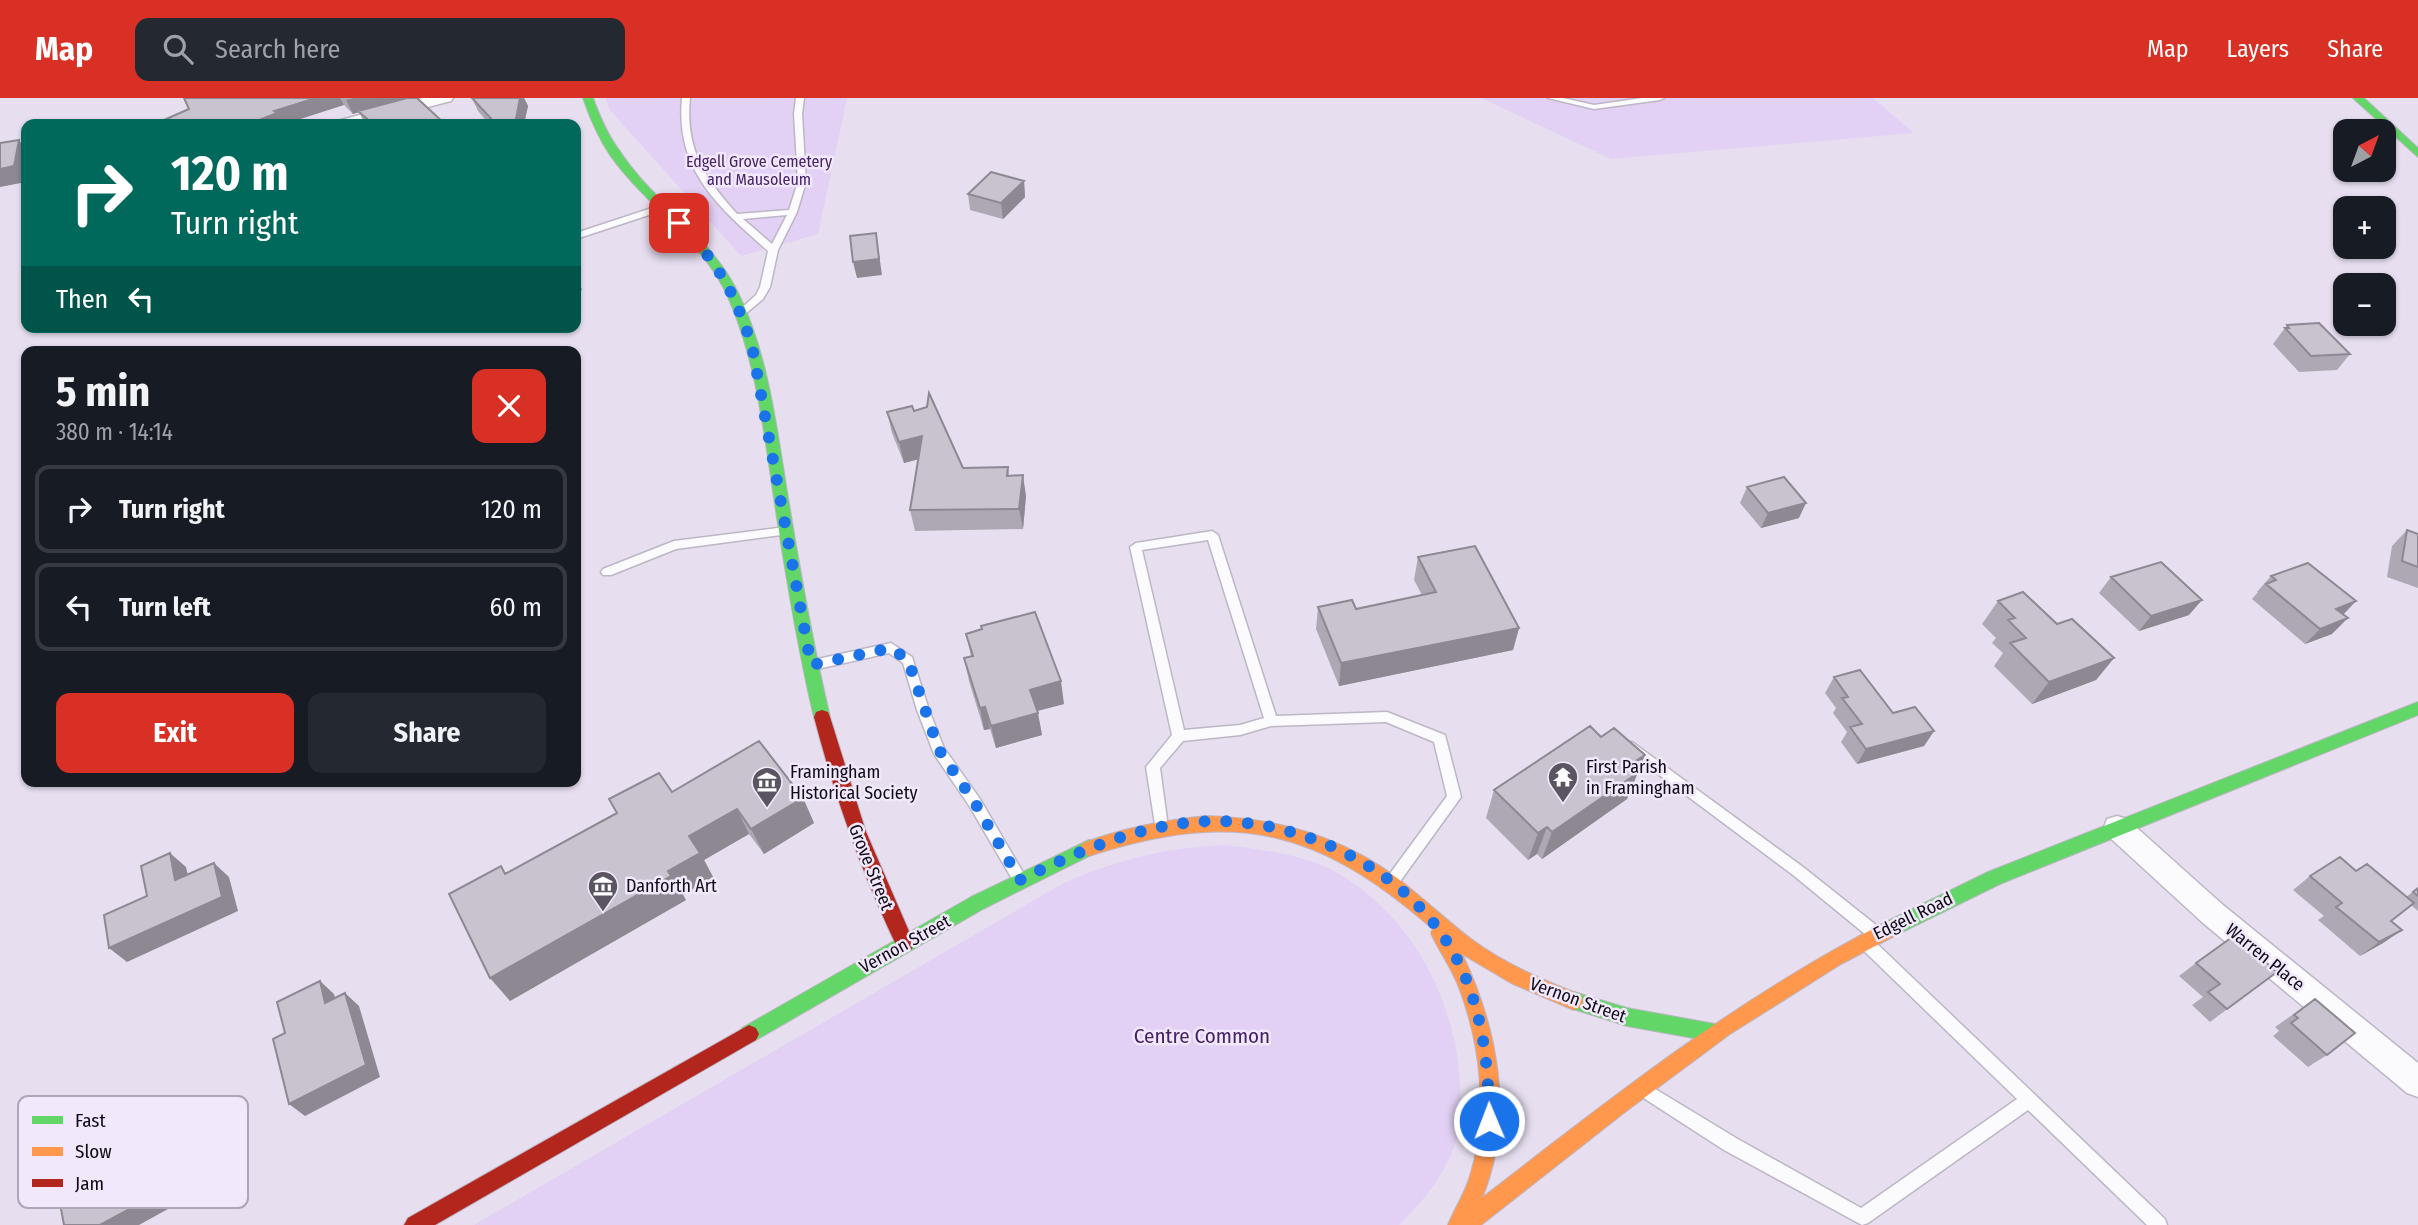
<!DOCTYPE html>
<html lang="en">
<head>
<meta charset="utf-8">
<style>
  body { margin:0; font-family:"Fira Sans Condensed",sans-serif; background:#242831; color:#f1f3f6; height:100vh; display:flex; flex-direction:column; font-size:26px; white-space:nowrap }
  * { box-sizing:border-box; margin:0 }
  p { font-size:23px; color:#9ea1a6 }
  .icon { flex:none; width:38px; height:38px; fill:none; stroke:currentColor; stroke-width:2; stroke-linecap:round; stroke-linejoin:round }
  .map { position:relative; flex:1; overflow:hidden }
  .side { position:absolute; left:21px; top:248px; width:560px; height:441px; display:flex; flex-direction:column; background:#171b24; border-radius:14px; box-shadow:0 2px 5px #0004 }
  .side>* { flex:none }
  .top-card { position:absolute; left:21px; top:21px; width:560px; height:214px; border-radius:14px; box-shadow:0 2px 5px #0004; background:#00695c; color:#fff; overflow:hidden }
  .needle { width:46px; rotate:41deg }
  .buttons { position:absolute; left:2333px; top:21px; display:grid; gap:14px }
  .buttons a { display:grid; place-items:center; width:63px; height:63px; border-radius:14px; background:#171b24; box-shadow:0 2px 5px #0004; font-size:35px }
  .pin { position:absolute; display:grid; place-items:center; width:60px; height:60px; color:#fff; margin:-30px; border-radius:14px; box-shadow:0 4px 10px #0006 }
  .me { position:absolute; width:77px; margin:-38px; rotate:359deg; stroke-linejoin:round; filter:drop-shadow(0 0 5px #0008) }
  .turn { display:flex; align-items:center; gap:24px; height:147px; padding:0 35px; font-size:32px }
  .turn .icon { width:91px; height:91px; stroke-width:2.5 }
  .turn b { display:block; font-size:49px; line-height:60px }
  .then { display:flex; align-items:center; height:66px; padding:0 35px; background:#0003; gap:14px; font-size:26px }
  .round { display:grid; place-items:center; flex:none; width:74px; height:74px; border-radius:14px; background:#242831 }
  .summary { display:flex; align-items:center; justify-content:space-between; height:119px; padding:0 35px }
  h1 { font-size:42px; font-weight:700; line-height:52px }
  .primary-button { display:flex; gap:14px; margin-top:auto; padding:14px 35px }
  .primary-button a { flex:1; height:80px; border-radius:14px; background:#d93025; color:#fff; font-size:28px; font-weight:700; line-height:80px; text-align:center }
  .primary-button a+a { background:#242831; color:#f1f3f6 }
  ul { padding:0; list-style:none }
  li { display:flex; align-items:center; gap:21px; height:88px; margin:0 14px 10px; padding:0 21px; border:4px solid #363941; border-radius:14px }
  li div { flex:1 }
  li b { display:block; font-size:26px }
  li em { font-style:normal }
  header { display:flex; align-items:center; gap:42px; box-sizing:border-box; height:98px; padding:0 35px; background:#d93025; color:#fff }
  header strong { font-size:33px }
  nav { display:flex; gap:38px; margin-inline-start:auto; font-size:24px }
  .search { width:490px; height:63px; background:#242831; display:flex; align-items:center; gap:18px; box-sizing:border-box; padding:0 24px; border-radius:14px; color:#9ea1a6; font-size:26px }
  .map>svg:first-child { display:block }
  .green { fill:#e2d1f4 }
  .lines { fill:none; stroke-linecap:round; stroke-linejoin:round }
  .lane-casing { stroke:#bdb6c4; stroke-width:3 }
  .street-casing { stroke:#bdb6c4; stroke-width:3 }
  .fast-casing { stroke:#bdb6c4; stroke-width:2 }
  .slow-casing { stroke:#bdb6c4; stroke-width:2 }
  .jam-casing { stroke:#bdb6c4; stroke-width:2 }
  .lane { fill:#fbfafd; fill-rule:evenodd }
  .street { fill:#fbfafd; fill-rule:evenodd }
  .fast { fill:#63d668; fill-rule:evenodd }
  .slow { fill:#ff974d; fill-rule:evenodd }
  .jam { fill:#b3261e; fill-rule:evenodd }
  .wall { fill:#ada8b3 }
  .shaded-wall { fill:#8d8892 }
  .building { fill:#c9c3d0; stroke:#8d8892; stroke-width:2 }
  .route { stroke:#1a73e8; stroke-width:12; stroke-dasharray:0 21.6 }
  .labels { text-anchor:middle; stroke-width:5; stroke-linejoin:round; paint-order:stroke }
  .far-park-label { font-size:16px; fill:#472264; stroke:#f1e8fb }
  .poi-label { font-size:18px; fill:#100b15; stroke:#f1e8fb; text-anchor:start }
  .street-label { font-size:18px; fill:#100b15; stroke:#f1e8fb }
  .near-park-label { font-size:21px; fill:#472264; stroke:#f1e8fb }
  .key { fill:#f1e8fb; stroke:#aea6b6; stroke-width:2 }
  .key-label { font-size:19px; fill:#100b15 }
</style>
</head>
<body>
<header>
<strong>Map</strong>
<div class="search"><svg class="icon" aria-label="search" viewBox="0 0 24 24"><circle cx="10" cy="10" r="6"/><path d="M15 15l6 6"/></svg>Search here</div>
<nav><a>Map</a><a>Layers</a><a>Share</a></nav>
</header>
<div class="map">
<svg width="2418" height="1127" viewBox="0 0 2418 1127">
  <rect width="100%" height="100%" fill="#e7dff0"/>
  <path class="green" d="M605,0H847L818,136L741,158L610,12Z
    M1481,0H1873L1914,35L1611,61Z
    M1222,747C1259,751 1303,756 1336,774C1413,818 1458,905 1460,992C1461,1002 1463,1014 1461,1024C1453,1066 1429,1098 1399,1127H474L1062,786C1114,762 1165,750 1222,747Z"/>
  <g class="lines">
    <g class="lane-casing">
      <path id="lane" d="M682,0H690C685,51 704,79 737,116L789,112L798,84L794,16L796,0H804L802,16L806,84L797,114L778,152L770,189L763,201L744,217H738L736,215L756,197L760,189L768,153C718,109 675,72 682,0ZM787,117L772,146L743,121Z
        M1548,0H1563L1594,7L1642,0H1664L1660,2L1594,11Z
        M664,106L668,109L667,111L576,141V135Z
        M785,429L789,430L791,433L789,436L676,451L611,477H603L601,474L603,471L674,443Z
        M1212,433L1218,437L1276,618L1387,614L1445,637L1461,699L1396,789L1391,791L1386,789L1384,785L1386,781L1447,698L1434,644L1386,624L1271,628L1240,637L1183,643L1160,670L1168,729L1166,733L1161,735L1156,733L1146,669L1172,637L1130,449L1136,445ZM1208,442L1264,620L1240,627L1184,632L1142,452Z
        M891,545L912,559L929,612L944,650L980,701L1025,778L1027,782L1025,786L1020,788L1015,786L970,709L934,656L917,612L903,565L889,555L813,572L809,570L807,567L809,564L813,562Z
        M1632,644L1803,769L1881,831L1883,836L1881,841L1876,842L1871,841L1793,777L1627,653L1626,649L1627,645Z
        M1867,839L1872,841L2165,1121L2167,1127H2147L2028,1012L1868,1125L1862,1127L1724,1052L1642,999L1639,994L1642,989L1647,986L1652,989L1736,1040L1861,1110L2017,1001L1862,851L1860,846L1862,841Z"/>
    </g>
    <g class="street-casing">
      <path id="street" d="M423,0H453L451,3L363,26H339L341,22Z
        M2117,718L2127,721L2223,807L2418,965V999L2407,995L2203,825L2107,737L2104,729L2107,721Z"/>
    </g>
    <g class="fast-casing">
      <path id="fast" d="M583,0H593C600,19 607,36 619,52C654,106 713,139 740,199C769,261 777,333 788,400C800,473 813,547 830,619L828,624H816L814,619C797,547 785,473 774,400C764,333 756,262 728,199C702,141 646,108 610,57C598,39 590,20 583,0Z
        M2353,0H2364L2418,50V59Z
        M2418,604V617L2000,786L1898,836L1892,838L1886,836L1883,830L1886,824L1988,774Z
        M1089,742L1095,745L1098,750L1095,755L983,811L756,942L749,945L742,942L739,936L742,930L971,799Z
        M1574,894L1627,910L1715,926L1722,929L1725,935L1722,941L1715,944L1627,928L1567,909L1565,903L1567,897Z"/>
    </g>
    <g class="slow-casing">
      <path id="slow" d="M1207,718C1262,720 1312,730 1361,757C1403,779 1434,813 1471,841C1505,866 1542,882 1581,897L1583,903L1581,909L1574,912L1511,885L1462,856C1498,931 1515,1020 1482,1100C1615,997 1736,901 1886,824L1892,822L1898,824L1901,830L1898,836L1841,866L1730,936L1625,1014L1481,1127H1448C1455,1110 1465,1095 1470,1078C1489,1018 1481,945 1458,887C1451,869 1439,853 1431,835L1433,831C1317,730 1236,711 1089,758L1083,755L1080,750L1083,745C1124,730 1164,722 1207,718Z"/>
    </g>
    <g class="jam-casing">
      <path id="jam" d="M822,612L828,614L830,619L866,734L914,845L912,851L905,853L898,851C862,776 835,699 814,619L816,614Z
        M749,927L756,930L759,936L756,942L435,1127H404L408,1120Z"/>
    </g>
    <use href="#lane" class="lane"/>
    <use href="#street" class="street"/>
    <use href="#fast" class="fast"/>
    <use href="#slow" class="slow"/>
    <use href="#jam" class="jam"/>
  </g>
  <path class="wall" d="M184,0H417L445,26H365L359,14L353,16L344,7L189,11Z
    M472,0H524L528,8L524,26H489L478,13Z
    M1024,83L1025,99L1003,121L970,112L968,96Z
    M2287,227L2350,256L2337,272L2299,274L2273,246Z
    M914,313L963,370L1008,369L1009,378L1026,398L1023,431L915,433L910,412L919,361L904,365L892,335L887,314Z
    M1747,389L1799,420L1761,430L1740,405Z
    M2407,432L2418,436V490L2387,479L2392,448Z
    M1418,459L1519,530L1513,552L1339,588L1316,531L1318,509L1356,511L1422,497L1414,482Z
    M2271,478L2356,503L2343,516L2332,536L2305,546L2252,501L2258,494H2257Z
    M2111,479L2189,517L2139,533L2099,495Z
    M1998,503L2057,526L2114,560L2096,582L2032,606L1994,568L2003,555L1992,545L1996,540L1982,526Z
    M966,536L1064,606L1037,613L1042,637L996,650L990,631L984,632L969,583L964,560L971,558Z
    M1834,579L1893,615L1934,633L1924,648L1857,666L1841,644L1847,634L1833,615L1836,610L1825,595Z
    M1601,639L1645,657L1627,701L1542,761L1537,756L1528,762L1486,720L1494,692Z
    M672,694L803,700L814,725L764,756L749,736L704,762L713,779L683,797L686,802L510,903L507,775Z
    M2356,773L2406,799L2418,790V813L2411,807L2391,823L2402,832L2383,845L2360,858L2318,822L2324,818L2293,792L2310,778Z
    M2196,865L2277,874L2210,924L2192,907L2203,899L2179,878Z
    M2315,901L2327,957L2308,969L2273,938L2279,933L2275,929Z"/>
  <path class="shaded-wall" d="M316,0H340L344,7L285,26H249L274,13Z
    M354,0H408L358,13L359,14L353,16L346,2Z
    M520,0H524L528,8L524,26H515Z
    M19,42L26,52V84L0,89V71Z
    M1024,83L1025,99L1003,121L1001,105Z
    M876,135L882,177L857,180L853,164Z
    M576,178L582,192L576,195Z
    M922,338L927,359L904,365L899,344Z
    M1023,377L1026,398L1023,431L1019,411Z
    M1806,405L1799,420L1761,430L1768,415Z
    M2202,502L2189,517L2139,533L2151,518Z
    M2356,503L2341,519L2336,511Z
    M2348,520L2332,536L2305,546L2320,531Z
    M1519,530L1513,552L1339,588L1341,565Z
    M2114,560L2096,582L2032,606L2049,584Z
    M1061,583L1064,606L1033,614L1030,592Z
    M985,609L990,631L984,632L980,610Z
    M1038,615L1042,637L996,650L991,628Z
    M1934,633L1924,648L1857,666L1866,651Z
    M1645,657L1627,701L1542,761L1552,734L1631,666Z
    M803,700L814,725L764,756L751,731Z
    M737,711L749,736L704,762L713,779L683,797L686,802L510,903L490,880L668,773L689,738Z
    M1547,729L1537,756L1528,762L1538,735Z
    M170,755L186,769L192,795L175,782Z
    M214,765L229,779L238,813L127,864L109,850Z
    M2402,832L2383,845L2360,858L2379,844Z
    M320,883L334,896L340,917L325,905Z
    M345,895L359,908L380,979L305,1018L289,1006Z
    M136,1030L155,1041L161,1070L142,1060Z
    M169,1045L188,1056L197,1095L139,1127H100Z"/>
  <path class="building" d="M184,0H316L274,13L277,15L249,26H155L189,11Z
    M407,0H417L444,25L441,26H373L358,13Z
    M472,0H520L515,26H496Z
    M19,42L14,68L0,71V45Z
    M991,74L1024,83L1001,105L968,96Z
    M876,135L879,161L853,164L850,138Z
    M2319,225L2350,256L2311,258L2285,230H2289L2287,227Z
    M929,295L963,370L1008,369L1007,378L1023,377L1019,411L910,412L922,338L899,344L887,314L912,308L914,313L927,309Z
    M1784,379L1806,405L1768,415L1747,389Z
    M2407,432L2418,436V469L2402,463Z
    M1475,448L1519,530L1341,565L1318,509L1352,502L1356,511L1436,494L1418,459Z
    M2161,464L2202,502L2151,518L2111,479Z
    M2308,465L2356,503L2336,511L2348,520L2320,531L2266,486L2276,482L2271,478Z
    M2023,494L2057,526L2072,521L2114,560L2049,584L2010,545L2026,540L2008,522L2015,520L1998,503Z
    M1035,514L1061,583L1030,592L1038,615L991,628L985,609L980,610L964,560L973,558L966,536L982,531L981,528Z
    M1860,572L1893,615L1915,609L1934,633L1866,651L1850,629L1862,626L1842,600L1848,599L1834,579Z
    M1590,628L1601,639L1614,630L1645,657L1631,666L1639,674L1552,734L1547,729L1538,735L1494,692Z
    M759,643L803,700L751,731L737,711L689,738L700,755L668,773L671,778L490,880L449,796L501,768L505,776L617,715L609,701L659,675L672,694Z
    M170,755L175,782L214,765L222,799L109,850L104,817L147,798L141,768Z
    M2340,759L2356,773L2367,766L2414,805L2391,823L2402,832L2379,844L2336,809L2342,805L2310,778Z
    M2418,790V798L2413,794Z
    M2235,837L2277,874L2227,911L2208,894L2220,886L2196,865Z
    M320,883L325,905L345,895L366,967L289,1006L273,941L285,935L277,904Z
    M2315,901L2355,935L2327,957L2291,925L2298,920L2294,917Z
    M136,1030L142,1060L169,1045L178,1085L100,1127H64L59,1100L100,1078L95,1051Z"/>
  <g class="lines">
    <path class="route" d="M679,125C720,167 734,194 752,248L811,567L891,550L908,562L939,652L975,705L1020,782C1075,755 1133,729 1195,724C1288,716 1397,764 1447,844C1481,897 1489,962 1489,1023"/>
  </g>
  <defs>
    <g id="temple-pin" transform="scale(1.575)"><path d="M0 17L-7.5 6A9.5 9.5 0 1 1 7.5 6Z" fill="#5b5562" stroke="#f1e8fb"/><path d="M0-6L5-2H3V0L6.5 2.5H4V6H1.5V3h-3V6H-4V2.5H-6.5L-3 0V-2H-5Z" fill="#fff"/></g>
    <g id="museum-pin" transform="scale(1.575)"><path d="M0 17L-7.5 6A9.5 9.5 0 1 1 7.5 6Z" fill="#5b5562" stroke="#f1e8fb"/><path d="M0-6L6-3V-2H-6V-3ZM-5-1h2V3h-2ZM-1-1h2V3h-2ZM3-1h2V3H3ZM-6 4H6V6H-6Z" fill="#fff"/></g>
  </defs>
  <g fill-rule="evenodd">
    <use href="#temple-pin" x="1563" y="679"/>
    <use href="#museum-pin" x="767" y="684"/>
    <use href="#museum-pin" x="603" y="788"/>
  </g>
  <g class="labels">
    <g class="far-park-label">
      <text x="759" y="69">Edgell Grove Cemetery<tspan x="759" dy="18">and Mausoleum</tspan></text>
    </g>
    <g class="poi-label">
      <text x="1586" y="675">First Parish<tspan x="1586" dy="21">in Framingham</tspan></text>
      <text x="790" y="680">Framingham<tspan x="790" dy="21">Historical Society</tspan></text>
      <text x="626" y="794">Danforth Art</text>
    </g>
    <g class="street-label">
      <text transform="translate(871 769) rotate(68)" y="6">Grove Street</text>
      <text transform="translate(1913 818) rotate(-26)" y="6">Edgell Road</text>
      <text transform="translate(905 846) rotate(-29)" y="6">Vernon Street</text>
      <text transform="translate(2265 859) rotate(39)" y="6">Warren Place</text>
      <text transform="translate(1578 902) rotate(20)" y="6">Vernon Street</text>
    </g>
    <g class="near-park-label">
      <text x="1202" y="945">Centre Common</text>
    </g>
  </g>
  <rect x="18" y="998" width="230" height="112" rx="10" class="key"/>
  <rect x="32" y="1018" width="31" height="8" fill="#63d668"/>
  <rect x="32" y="1049" width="31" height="9" fill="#ff974d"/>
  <rect x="32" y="1081" width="31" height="8" fill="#b3261e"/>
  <g class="key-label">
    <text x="75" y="1029">Fast</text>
    <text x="75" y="1060">Slow</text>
    <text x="75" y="1092">Jam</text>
  </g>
</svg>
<div class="buttons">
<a><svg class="needle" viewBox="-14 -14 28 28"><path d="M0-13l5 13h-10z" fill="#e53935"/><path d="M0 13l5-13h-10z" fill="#9ea1a6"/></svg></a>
<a>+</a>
<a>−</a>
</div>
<div class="pin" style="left:679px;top:125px;background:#d93025"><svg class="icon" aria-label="arrive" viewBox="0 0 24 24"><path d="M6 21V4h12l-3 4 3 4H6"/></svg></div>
<svg class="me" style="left:1489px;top:1023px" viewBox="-20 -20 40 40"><circle r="17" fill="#1a73e8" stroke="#fff" stroke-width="3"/><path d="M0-11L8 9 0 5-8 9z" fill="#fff"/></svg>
<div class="top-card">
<div class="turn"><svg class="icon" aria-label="right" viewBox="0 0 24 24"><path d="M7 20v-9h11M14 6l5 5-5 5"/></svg><div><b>120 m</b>Turn right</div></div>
<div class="then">Then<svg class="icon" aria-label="left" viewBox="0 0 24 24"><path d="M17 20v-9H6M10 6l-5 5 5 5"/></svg></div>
</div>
<section class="side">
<div class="summary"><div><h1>5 min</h1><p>380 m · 14:14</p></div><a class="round" style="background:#d93025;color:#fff"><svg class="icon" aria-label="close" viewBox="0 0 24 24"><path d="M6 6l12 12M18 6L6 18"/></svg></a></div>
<ul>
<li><svg class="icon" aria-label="right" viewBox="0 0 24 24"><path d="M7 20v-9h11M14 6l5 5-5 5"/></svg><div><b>Turn right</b></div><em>120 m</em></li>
<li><svg class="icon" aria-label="left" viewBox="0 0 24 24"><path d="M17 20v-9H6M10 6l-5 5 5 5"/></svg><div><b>Turn left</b></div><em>60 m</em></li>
</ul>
<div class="primary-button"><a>Exit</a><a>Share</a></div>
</section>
</div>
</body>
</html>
